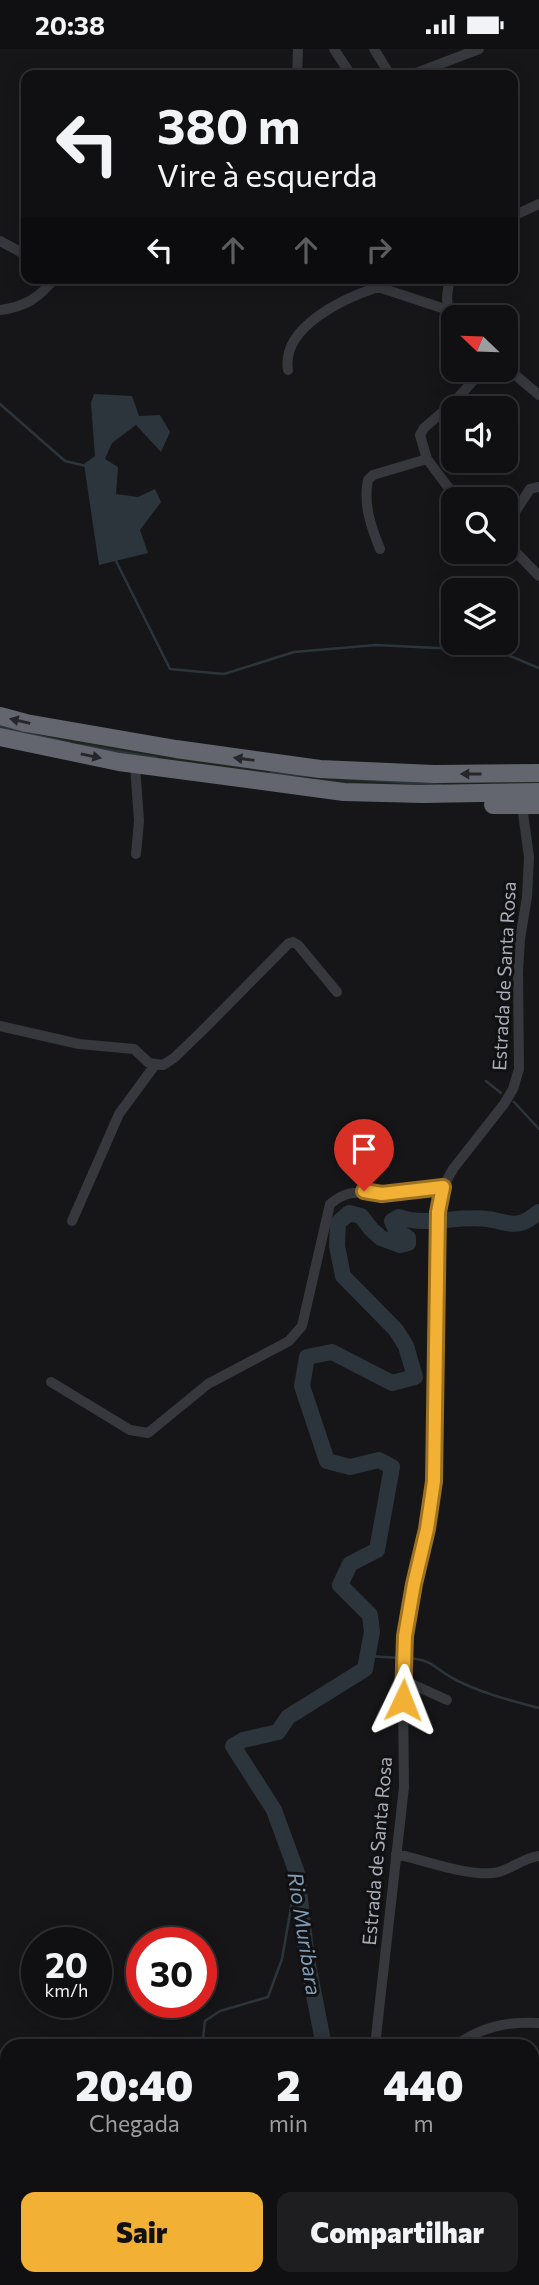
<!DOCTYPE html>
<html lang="pt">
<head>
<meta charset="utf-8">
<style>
  body { margin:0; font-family:Commissioner,sans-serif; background:#1e1e20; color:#f1f3f6; height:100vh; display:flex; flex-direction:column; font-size:26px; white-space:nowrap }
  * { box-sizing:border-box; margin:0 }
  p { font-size:23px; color:#9c9d9f }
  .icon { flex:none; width:38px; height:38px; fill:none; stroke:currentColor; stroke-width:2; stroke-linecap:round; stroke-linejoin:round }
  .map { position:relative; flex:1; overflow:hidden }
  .side { position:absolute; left:0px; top:1990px; width:539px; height:247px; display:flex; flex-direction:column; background:#101012; border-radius:21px 21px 0 0; box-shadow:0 4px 18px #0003,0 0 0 2px #303032 }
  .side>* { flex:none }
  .guide { position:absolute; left:21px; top:21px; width:497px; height:214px; border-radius:14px; box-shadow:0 4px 18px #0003,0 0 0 2px #303032; background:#101012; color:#f1f3f6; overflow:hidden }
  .needle { width:46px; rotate:293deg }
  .fabs { position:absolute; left:441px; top:256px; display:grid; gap:14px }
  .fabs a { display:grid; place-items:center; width:77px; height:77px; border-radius:14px; background:#101012; box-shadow:0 4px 18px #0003,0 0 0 2px #303032; font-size:35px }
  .speed { position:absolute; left:21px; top:1878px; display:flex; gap:14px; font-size:35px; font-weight:700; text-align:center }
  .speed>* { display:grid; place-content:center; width:91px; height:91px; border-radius:50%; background:#101012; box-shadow:0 4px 18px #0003,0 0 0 2px #303032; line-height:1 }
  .speed small { font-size:18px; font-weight:400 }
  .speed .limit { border:10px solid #d22; background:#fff; color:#111 }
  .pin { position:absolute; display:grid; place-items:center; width:60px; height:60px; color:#fff; margin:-72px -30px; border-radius:50% 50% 50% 0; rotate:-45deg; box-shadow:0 0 7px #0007 }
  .pin .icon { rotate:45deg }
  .me { position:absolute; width:77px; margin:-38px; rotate:2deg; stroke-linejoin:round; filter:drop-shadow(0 0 5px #0008) }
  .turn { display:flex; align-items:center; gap:24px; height:147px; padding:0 21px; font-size:32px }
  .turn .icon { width:91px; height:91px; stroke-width:2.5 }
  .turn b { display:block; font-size:49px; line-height:60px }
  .lanes { display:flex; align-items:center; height:66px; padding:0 21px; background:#0003; justify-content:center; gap:35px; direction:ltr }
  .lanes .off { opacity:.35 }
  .eta { display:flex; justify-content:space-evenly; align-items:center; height:119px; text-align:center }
  .eta b { font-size:42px; font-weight:800; line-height:49px }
  .primary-button { display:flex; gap:14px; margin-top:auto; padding:14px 21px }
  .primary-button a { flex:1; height:80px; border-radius:14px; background:#f2b134; color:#111; font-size:28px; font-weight:800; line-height:80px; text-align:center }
  .primary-button a+a { background:#1e1e20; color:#f1f3f6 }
  .status { display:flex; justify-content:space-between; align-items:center; height:49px; padding:0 35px; background:#101012; direction:ltr }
  .status svg { height:19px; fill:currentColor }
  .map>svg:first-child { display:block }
  .green { fill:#1e261f }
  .water { fill:#2c353c }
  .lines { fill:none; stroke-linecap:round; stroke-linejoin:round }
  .stream { stroke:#2c353c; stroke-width:2.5 }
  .river { stroke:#2c353c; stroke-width:16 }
  .minor { stroke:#37383d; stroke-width:10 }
  .highway { stroke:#63666e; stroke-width:18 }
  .oneway { fill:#26262a }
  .route-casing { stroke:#9d7322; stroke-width:18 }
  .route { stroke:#f2b134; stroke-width:12 }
  .labels { text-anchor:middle; stroke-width:6; stroke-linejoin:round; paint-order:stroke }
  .street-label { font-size:19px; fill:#a8adb8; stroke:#111113 }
  .water-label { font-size:21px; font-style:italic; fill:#7f9bb3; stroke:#111113 }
</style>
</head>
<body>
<div class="status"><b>20:38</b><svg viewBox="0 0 49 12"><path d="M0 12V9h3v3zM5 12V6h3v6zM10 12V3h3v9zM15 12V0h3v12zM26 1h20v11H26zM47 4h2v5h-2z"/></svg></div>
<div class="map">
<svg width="539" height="2236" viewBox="0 0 539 2236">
  <rect width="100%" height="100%" fill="#161618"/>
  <path class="green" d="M0,673L73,690L539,732V740L339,735L143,712L0,682Z
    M532,2034H539V2091L532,2089Z
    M539,2108V2236H420L414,2230H532V2110Z"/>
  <path class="water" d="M94,345L132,347L139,367L160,366L170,383L161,403L136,376L112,394L105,410L118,418L116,445L138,448L155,440L161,453L140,481L148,504L99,516L84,415L95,407L91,354Z"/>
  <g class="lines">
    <path class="stream" d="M0,355L65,412L86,417
      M115,510L170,620L224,625L294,603L376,596L498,602L539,619
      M0,678L70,694
      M80,696L156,709
      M270,724L441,736
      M486,1032L501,1044
      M514,1053L539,1080
      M368,1607L400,1609
      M407,1609C436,1611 433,1620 456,1631C484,1645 509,1651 539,1659
      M202,1997L205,1972L220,1962L268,1948L282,1910L297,1824
      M0,2162L7,2161"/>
    <path class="river" d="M324,1997L307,1910L297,1824L274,1761L233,1697L243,1691L278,1683L288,1668L365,1620L372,1583L370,1566L340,1536L350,1515L377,1501L392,1418L379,1411L350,1418L327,1412L302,1337L307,1308L332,1303L392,1334L415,1328L406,1297L396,1281L343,1227L337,1197L338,1174L349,1164L361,1167L371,1180L381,1189L400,1196L408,1194V1189L396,1181L392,1172L399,1168C428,1178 458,1166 487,1170C498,1171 510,1177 520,1174C527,1173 533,1167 539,1163
      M237,2236L242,2230"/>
    <path class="minor" d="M334,0L351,26
      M374,0L390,26
      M297,26L298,0
      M411,26L479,0
      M513,167L539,155
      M0,192L26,206
      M365,229L378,238L448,261
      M450,229C447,244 444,256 454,268
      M0,261C25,258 39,249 55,229
      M506,318L539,346
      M288,321C281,278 344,249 378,238
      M457,450L427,410L420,386L424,379L452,355L484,320
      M506,477L530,440L539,438
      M506,493L539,527
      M380,500C371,478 363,455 368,431L373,426L427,410
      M135,716L139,772L136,805
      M0,977L79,995L134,1000L149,1014L163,1016L174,1009L203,981L289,894L293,893L298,896L337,943
      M72,1172L119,1065L155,1016
      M51,1333L130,1381L148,1384L208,1335L289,1292L302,1277L330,1155C352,1137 363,1146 388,1145C406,1144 425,1141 443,1138
      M403,1631L447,1651
      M396,1805C424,1811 466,1827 493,1824C510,1822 522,1809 539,1807
      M375,1997L404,1738L403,1651L405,1587L414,1535L427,1480L434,1432L438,1163L443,1138L453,1120L504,1055L513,1040L519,1020L518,923L520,890L527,848L529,808L522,757
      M455,1997C481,1978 507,1972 539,1974
      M532,2031H539
      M408,2230L414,2236
      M345,2236L346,2230"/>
    <path class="highway" d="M0,667L26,674L176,700L320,720L434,725L539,724
      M0,688L119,713L344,743L423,745L539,743
      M493,756H539"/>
  </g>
  <defs><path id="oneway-solid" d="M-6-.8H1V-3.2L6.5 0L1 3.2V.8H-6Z" transform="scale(1.75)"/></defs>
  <g class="oneway">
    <use href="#oneway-solid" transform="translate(20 672) rotate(-167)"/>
    <use href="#oneway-solid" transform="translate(91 707) rotate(12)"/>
    <use href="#oneway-solid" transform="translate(244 710) rotate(-172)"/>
    <use href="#oneway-solid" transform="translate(471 725) rotate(180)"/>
  </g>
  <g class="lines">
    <g class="route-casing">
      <path id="route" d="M364,1142L382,1145L443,1138L438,1163L434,1432L427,1480L414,1535L405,1587L403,1651"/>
    </g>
    <use href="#route" class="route"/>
  </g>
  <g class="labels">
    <g class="street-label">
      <text transform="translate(504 927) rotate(-87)" y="7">Estrada de Santa Rosa</text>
      <text transform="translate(377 1802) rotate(-85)" y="7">Estrada de Santa Rosa</text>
    </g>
    <g class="water-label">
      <text transform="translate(304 1885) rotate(81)" y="7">Rio Muribara</text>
    </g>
  </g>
</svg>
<div class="fabs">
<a><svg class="needle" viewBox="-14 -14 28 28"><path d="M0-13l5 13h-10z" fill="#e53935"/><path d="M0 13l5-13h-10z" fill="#9c9d9f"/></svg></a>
<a><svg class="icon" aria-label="sound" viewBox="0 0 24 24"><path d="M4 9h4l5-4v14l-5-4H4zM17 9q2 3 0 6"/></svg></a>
<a><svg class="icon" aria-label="search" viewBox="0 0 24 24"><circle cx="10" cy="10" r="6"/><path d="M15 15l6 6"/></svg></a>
<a><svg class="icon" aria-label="layers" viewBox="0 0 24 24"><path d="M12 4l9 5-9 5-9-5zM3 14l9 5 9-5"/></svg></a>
</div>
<div class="speed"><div>20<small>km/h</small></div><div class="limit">30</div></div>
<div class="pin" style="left:364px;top:1142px;background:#d93025"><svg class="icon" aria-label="arrive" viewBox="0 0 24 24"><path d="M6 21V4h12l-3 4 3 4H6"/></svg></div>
<svg class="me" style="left:403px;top:1651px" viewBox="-20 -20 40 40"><path d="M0-17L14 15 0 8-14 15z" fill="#f2b134" stroke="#fff" stroke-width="4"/></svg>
<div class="guide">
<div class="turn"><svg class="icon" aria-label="left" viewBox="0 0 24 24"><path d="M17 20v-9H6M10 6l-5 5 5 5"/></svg><div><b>380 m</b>Vire à esquerda</div></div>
<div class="lanes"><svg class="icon" aria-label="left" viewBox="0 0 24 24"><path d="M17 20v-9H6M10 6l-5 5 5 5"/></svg><svg class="icon off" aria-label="ahead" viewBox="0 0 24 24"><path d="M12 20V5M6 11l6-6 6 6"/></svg><svg class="icon off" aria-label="ahead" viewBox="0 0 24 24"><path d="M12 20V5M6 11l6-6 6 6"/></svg><svg class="icon off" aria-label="right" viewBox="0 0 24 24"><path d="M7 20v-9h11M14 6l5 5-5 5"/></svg></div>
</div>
<section class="side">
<div class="eta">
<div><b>20:40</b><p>Chegada</p></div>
<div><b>2</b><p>min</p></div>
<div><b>440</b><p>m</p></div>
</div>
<div class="primary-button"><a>Sair</a><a>Compartilhar</a></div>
</section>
</div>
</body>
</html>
